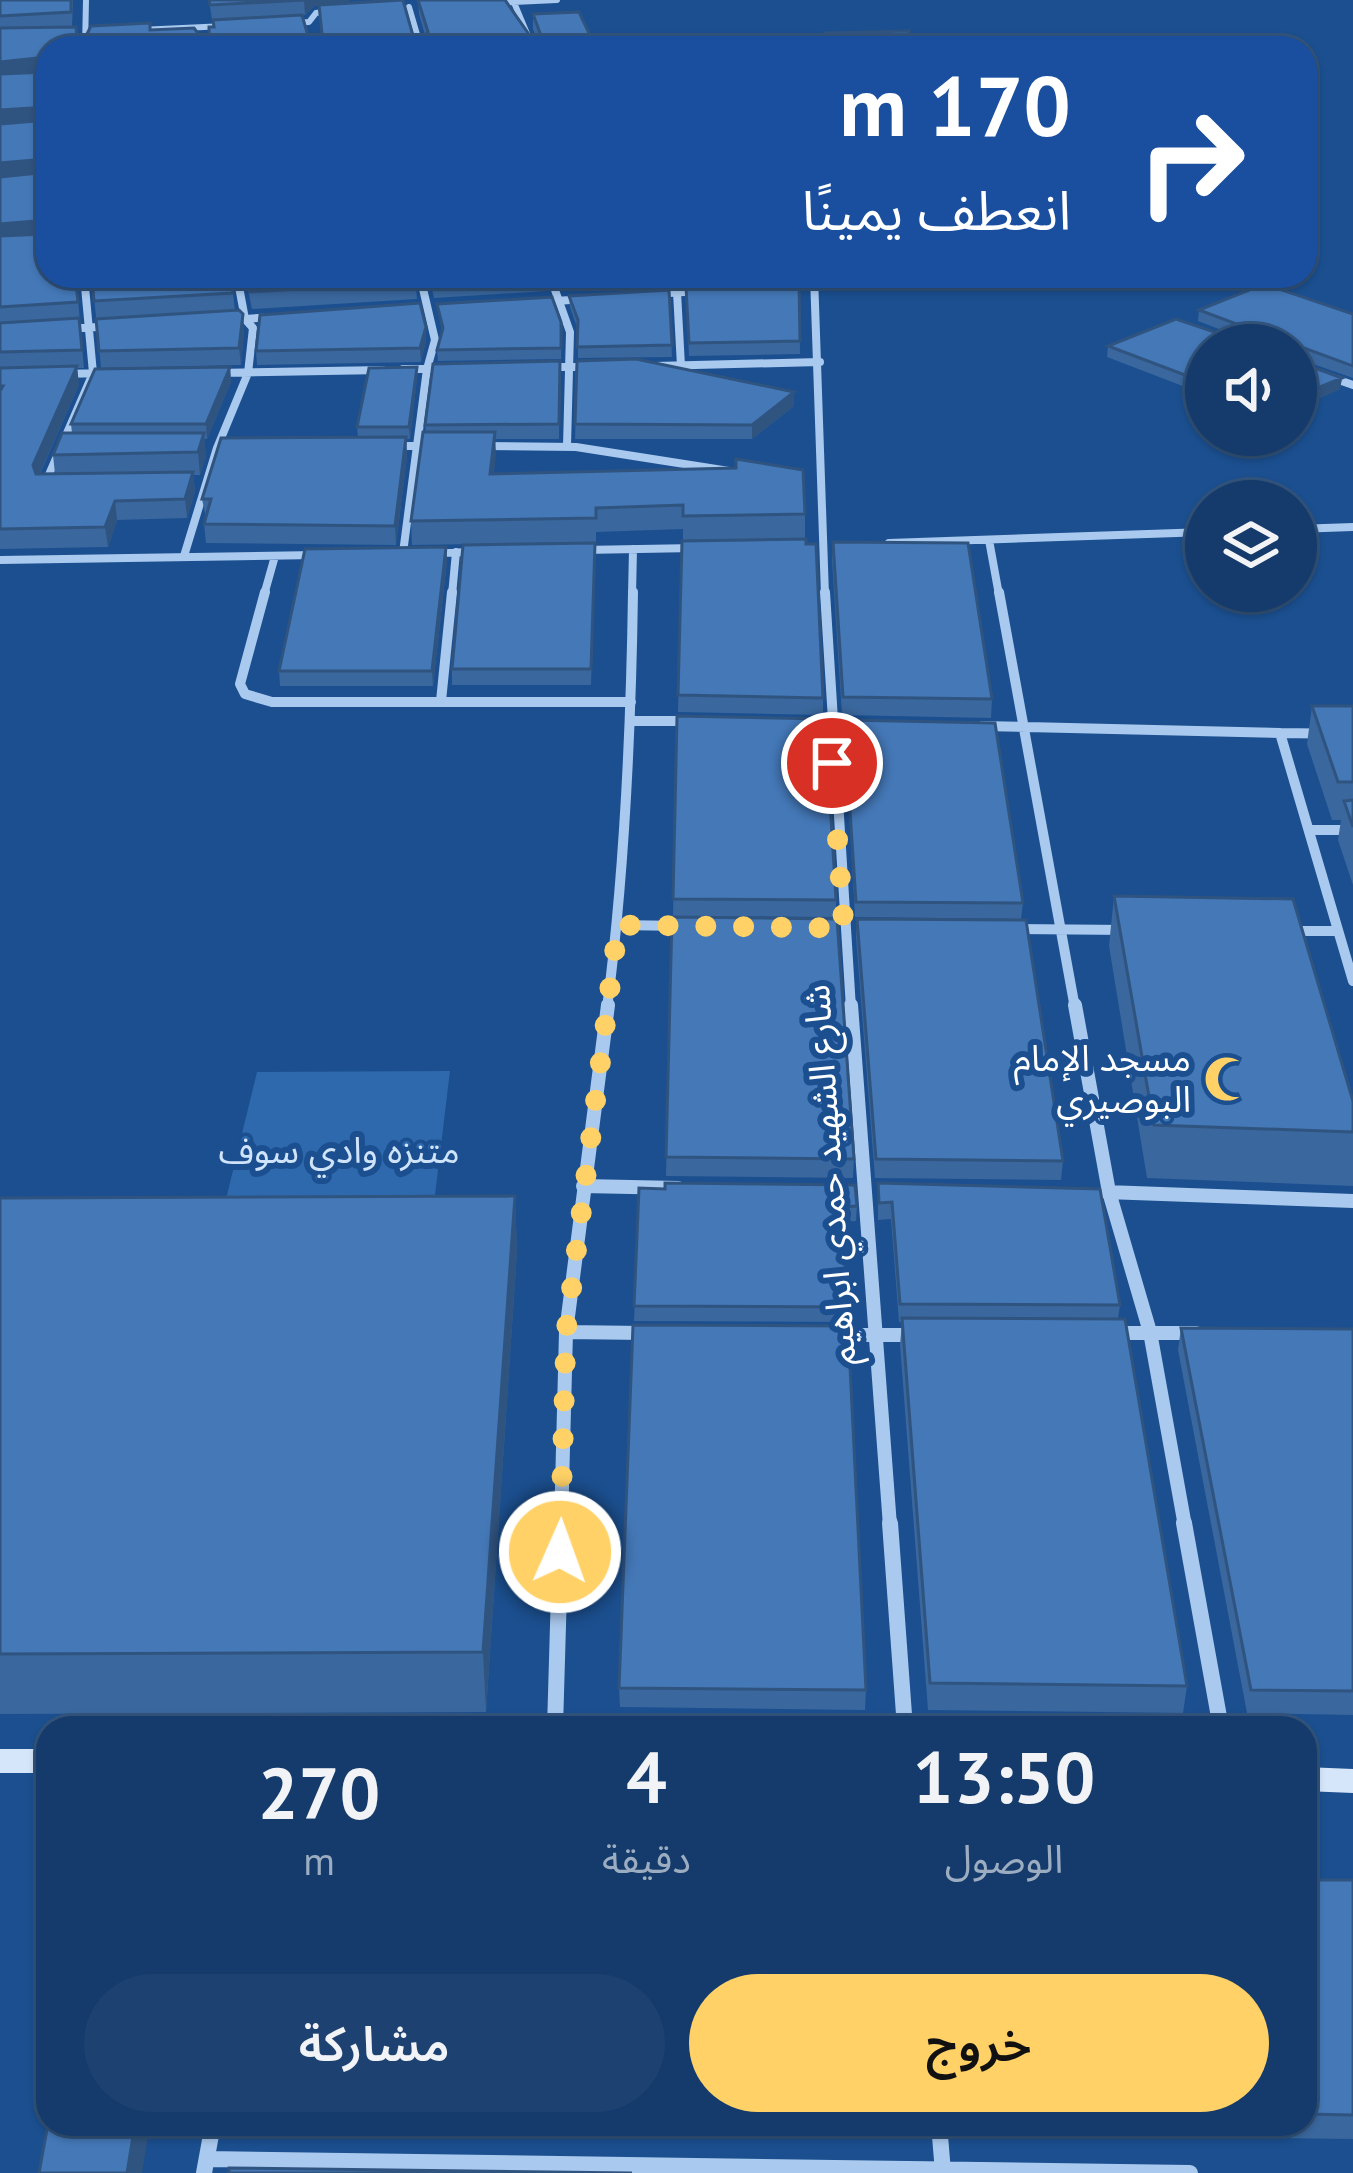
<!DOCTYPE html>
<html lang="ar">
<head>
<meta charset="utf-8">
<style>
  body { margin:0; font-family:"PT Sans","Noto Sans Arabic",sans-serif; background:#1d4271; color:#f1f3f6; direction:rtl; height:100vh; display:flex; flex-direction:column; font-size:45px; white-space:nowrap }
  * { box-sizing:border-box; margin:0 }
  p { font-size:39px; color:#9dadc1 }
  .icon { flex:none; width:66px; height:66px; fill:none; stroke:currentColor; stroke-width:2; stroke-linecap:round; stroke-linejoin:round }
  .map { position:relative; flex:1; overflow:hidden; direction:ltr }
  .drawer { position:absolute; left:36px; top:1716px; width:1281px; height:420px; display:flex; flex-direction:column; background:#143b6b; border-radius:36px; box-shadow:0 3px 9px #0004,0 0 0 3px #33557e; direction:rtl }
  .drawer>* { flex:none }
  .hud { position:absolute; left:36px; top:36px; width:1281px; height:252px; border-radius:36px; box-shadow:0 3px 9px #0004,0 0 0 3px #33557e; direction:rtl; background:#1a4fa0; color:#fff; overflow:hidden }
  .buttons { position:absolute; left:1185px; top:324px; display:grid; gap:24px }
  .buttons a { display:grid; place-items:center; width:132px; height:132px; border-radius:50%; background:#143b6b; box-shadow:0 3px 9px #0004,0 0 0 3px #33557e; font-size:60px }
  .pin { position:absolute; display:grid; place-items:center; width:102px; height:102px; color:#fff; margin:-51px; border:6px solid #fff; border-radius:50%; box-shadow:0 3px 12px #0007 }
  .me { position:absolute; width:132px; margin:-66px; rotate:2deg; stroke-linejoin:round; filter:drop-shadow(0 0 9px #0008) }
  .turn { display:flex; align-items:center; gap:42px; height:252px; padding:0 48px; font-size:54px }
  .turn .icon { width:156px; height:156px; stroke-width:2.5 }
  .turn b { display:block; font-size:84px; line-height:102px }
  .eta { display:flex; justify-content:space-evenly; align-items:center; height:204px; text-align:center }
  .eta b { font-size:72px; font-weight:600; line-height:84px }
  .primary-button { display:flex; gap:24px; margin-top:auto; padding:24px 48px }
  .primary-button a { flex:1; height:138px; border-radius:72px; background:#ffd166; color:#111; font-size:48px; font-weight:600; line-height:138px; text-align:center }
  .primary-button a+a { background:#1d4271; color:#f1f3f6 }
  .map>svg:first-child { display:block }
  .green { fill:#2e69ad }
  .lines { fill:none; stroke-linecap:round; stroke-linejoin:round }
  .street-far4 { stroke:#a9c9ee; stroke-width:6 }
  .street-far3 { stroke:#a9c9ee; stroke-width:8 }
  .street-far2 { stroke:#a9c9ee; stroke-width:10 }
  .street-far1 { stroke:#a9c9ee; stroke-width:14 }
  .street { stroke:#a9c9ee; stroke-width:16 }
  .secondary { fill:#d6e6fa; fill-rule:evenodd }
  .wall { fill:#3a679d }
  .shaded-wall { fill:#305480 }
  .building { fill:#4478b7; stroke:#305480; stroke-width:3 }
  .route { stroke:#ffd166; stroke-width:21; stroke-dasharray:0 37.8 }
  .labels { text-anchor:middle; stroke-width:12; stroke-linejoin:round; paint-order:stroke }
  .poi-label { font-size:36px; fill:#fff; stroke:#1b4f8f; text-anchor:end }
  .park-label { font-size:36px; fill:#cfe3fa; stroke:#1b4f8f }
  .street-label { font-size:36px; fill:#fff; stroke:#1b4f8f }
</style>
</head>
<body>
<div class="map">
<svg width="1353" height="2173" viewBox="0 0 1353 2173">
  <rect width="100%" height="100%" fill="#1b4f8f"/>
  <path class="green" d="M450,1071L431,1228L218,1232L257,1072Z"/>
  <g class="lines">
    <path class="street-far4" d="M513,0L533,48
      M494,3L557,0
      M409,7L421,48
      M289,23L309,22L316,13L336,10
      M139,30L226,26
      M85,48L86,0"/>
    <path class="street-far3" d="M550,276L570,332L567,446
      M814,276L825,595
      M1239,276L1278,290
      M786,285L936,276
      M677,292L681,366
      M654,294L699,291
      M540,302L586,299
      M229,320L274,317
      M67,329L113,326
      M1296,365L1353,385
      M655,366L820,362
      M547,367H593
      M403,369H449
      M217,373L383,370
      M61,374L107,373
      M392,446H437
      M482,446L576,447L729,471
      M44,486L93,373L84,276
      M1296,529L1353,527
      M989,540L999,595
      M889,543L1206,532
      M583,550L695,548
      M403,553L427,369L435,340L420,276
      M433,553L479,552
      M184,556L217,448L248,373L253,328L245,319L237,276
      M0,560L317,555
      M264,595L275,556
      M452,595L456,552
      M632,595L633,549"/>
    <path class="street-far2" d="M265,592L240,684L245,694L272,702H631
      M825,592L851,1008
      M999,592L1075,1008
      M441,701L452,592
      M631,721H691
      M982,726L1280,733L1353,981
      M1280,733L1353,734
      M1312,830H1353
      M618,925L683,926
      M1015,929L1127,930
      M1291,931H1338
      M607,1008C625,870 631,731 633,592"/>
    <path class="street-far1" d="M851,1005L890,1526
      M1075,1005L1109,1192L1150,1332L1185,1526
      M583,1186L678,1188
      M1106,1192L1353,1201
      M566,1332L644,1333
      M1114,1333H1196
      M832,1335H914
      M561,1526L566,1332L608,1005"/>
    <path class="street" d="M890,1523L905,1728
      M1184,1523L1221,1728
      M555,1728L561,1523
      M939,2124L943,2172
      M207,2159L1190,2173
      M204,2173L213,2124"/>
    <path class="secondary" d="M0,1749H48V1773H0Z
      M1305,1767L1353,1769V1793L1305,1791Z"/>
  </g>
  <path class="wall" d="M0,0H73L72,27L77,38L84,40L150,30L203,40L308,36L316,40L322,34L319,5L314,6L305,15L212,20L209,0H349V2L319,5L421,40L425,35L419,14L418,0L533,40L536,37L533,29V14L596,48H48V276H76L84,368H77L79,385L40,474H55L53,455L72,433L71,424L230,367L231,382L207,439H204L206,456L200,475H193L195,491L187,518L117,520L108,547L0,549Z
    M92,276L233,293L235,310L244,331L241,365L101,368Z
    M245,276H415L417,299L252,309Z
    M429,276H546L547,291L434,298Z
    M559,276H800L564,290Z
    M799,280L800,354L689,356L686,287Z
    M669,290L672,357L578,358V330L570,307L569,296Z
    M437,304L561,322V359L438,361L437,350L442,332Z
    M1199,310L1353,314V378L1296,358V345H1206V395L1107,357L1108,346L1244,342L1245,339L1198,321Z
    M426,327V340L421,362L257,365L256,351Z
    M560,361L559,439H495L494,474L805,514V538L683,540V529L596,532V542L412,545L411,521L426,432L425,425Z
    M577,361L794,392V406L752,439H575Z
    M1296,361L1342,378L1340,389L1306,404L1296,400Z
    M417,367V378L410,439H406L407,456L396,545L206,543L204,524L206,518L202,499L358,437L357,427Z
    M682,541L823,698V715L678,712Z
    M833,542L992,699L991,718L842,715L832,560Z
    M446,547L447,561L433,686H280L279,671Z
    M595,558L591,685H452V669Z
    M1312,706H1353V885L1338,840L1341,820H1332L1307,744Z
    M677,716L836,900V917L673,916Z
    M844,720L1023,903L1021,919L855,917Z
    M1114,896L1353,1101V1186L1147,1178L1109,946Z
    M672,917L854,1159L853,1178L666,1176Z
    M857,919L1063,1161L1061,1180L875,1178L856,937Z
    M878,1183L1120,1305L1118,1319L1187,1686L1183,1713L928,1710L900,1345L902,1322H899L891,1219L878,1220Z
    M639,1188L857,1206L856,1221L843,1222L846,1322L634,1321Z
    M515,1196L517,1252L486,1712L0,1714V1198Z
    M1181,1328L1353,1329V1715L1247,1713L1178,1350Z
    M619,1688L866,1690L865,1710L620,1707Z
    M1305,1880H1353V2139L977,2135L976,2124H1305Z
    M257,2124H895L894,2132Z"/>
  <path class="shaded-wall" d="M304,0H349V2L314,6L305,15Z
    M46,57L48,73L0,77V62Z
    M47,107L48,123L0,126V110Z
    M45,159L48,176L0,179V163Z
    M46,220L48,237L0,241V224Z
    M243,314L244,331L241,365L239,348Z
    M426,327V340L421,362L420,348Z
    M77,366L79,385L35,484L33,465Z
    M230,367L231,382L207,439L206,424Z
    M417,367V378L410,439L409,427Z
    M1342,378L1340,389L1306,404L1308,392Z
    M794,392V406L752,439V425Z
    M495,432L496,455L491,497L490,474Z
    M204,433L206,456L200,475L198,452Z
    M406,437L407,456L396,545L395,526Z
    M193,472L195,491L187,518L185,499Z
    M115,501L117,520L108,547L105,527Z
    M446,547L447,561L433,686L432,671Z
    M515,1196L517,1252L486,1712L483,1652Z
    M135,2124H150L142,2173H127Z"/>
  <path class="building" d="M0,0H71V12L0,16Z
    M209,0H304L210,5Z
    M403,0L413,36L421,40L428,32L418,0H505L533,40L540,33L533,14L579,12L596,48H48V60L46,57L0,62V28L76,27L77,38L84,40L91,26L150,23V30L194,28L203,40L209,36V27H214L213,20L302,15L308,36L316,40L322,34L319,5Z
    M909,31L910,48H825V33Z
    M662,42L665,48H610L608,45Z
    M48,72V108L47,107L0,110V74Z
    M48,120V162L45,159L0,163V124Z
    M48,172V222L46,220L0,224V177Z
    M48,233V276H75L78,302L0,307V236L46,234Z
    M92,276H230L233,293L94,301Z
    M247,276H415L416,282L250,292Z
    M432,276H513L433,281Z
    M799,280L800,341L689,343L686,287Z
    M1264,284L1353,314V366L1296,345H1206V383L1108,346L1176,319L1244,342L1249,335L1247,328L1199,310Z
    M669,290L672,345L577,347L578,320L569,296Z
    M552,297L561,322V348L437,350L443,328L437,304Z
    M420,303L426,327L420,348L256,351L260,315Z
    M239,310L243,314L239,348L99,351L96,319Z
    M79,318L82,350L0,352V323Z
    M636,359L794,392L752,425L575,424L577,361Z
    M560,361L559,424L425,425L433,364Z
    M1296,361L1342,378L1308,392L1296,388Z
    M77,366L33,465L36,474L193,472L185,499L115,501L105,527L0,529V391L3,386H0V368Z
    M230,367L206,424H71L95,369Z
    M417,367L409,427H357L369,368Z
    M423,432H495L490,474L736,468V459L803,470L805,514L683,516V505L596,508V518L411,521Z
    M62,433H204L198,452L53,455Z
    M406,437L395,526L204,524L211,499H202L221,438Z
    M806,539V544H816L823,698L678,695L682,541Z
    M833,542L968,543L992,699L843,697Z
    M595,543L591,669H452L463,545Z
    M446,547L432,671H279L305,549Z
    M1312,706H1353V782H1338Z
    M677,716L825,719L836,900L673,899Z
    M844,720L995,723L1023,903L856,902Z
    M1353,800V827L1344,801Z
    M1114,896L1293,899L1353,1101V1132L1154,1125Z
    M672,917L837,919L854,1159L666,1157Z
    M857,919L1026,920L1063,1161L876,1159Z
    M665,1183L855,1185L857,1206L842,1207L847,1307L634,1306L639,1188L665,1189Z
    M878,1183L1100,1189L1120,1305L900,1304L892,1202L879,1203Z
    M515,1196L483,1652L0,1654V1198Z
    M902,1318L1125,1319L1187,1686L930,1683Z
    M633,1325L848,1326L866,1690L619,1688Z
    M1181,1328L1353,1329V1691L1251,1690Z
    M1305,1880H1353V2115L1305,2114Z
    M48,2124H135L127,2173H39Z
    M229,2168L632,2173H229Z"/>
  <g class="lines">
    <path class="route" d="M560,1552L566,1332L618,925L844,928L832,763"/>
  </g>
  <defs>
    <g id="mosque-bare" transform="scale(3.6)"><path d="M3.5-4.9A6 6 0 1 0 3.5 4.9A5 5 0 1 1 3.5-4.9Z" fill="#ffd166" stroke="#1b4f8f" stroke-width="2.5" paint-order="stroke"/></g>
  </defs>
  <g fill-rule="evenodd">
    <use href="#mosque-bare" x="1227" y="1079"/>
  </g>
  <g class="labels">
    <g class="poi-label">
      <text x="1191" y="1071">مسجد الإمام<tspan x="1191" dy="41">البوصيري</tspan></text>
    </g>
    <g class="park-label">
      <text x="339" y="1163">متنزه وادي سوف</text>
    </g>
    <g class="street-label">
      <text transform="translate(829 1175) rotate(-94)" y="13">شارع الشهيد حمدي ابراهيم</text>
    </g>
  </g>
</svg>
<div class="buttons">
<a><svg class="icon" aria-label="sound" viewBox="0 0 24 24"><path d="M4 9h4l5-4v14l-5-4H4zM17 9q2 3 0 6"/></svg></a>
<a><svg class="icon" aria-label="layers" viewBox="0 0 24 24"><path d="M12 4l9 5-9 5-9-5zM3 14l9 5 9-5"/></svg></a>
</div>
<div class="pin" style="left:832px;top:763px;background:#d93025"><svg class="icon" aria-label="arrive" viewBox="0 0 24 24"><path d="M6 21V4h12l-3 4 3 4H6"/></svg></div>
<svg class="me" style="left:560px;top:1552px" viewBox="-20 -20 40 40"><circle r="17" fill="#ffd166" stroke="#fff" stroke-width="3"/><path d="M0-11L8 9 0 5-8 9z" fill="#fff"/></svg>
<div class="hud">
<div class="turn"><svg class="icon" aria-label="right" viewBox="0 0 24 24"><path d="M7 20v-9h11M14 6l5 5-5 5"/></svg><div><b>170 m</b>انعطف يمينًا</div></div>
</div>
<section class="drawer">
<div class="eta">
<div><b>13:50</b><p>الوصول</p></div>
<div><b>4</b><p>دقيقة</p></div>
<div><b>270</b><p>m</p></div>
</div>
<div class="primary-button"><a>خروج</a><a>مشاركة</a></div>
</section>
</div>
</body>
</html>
